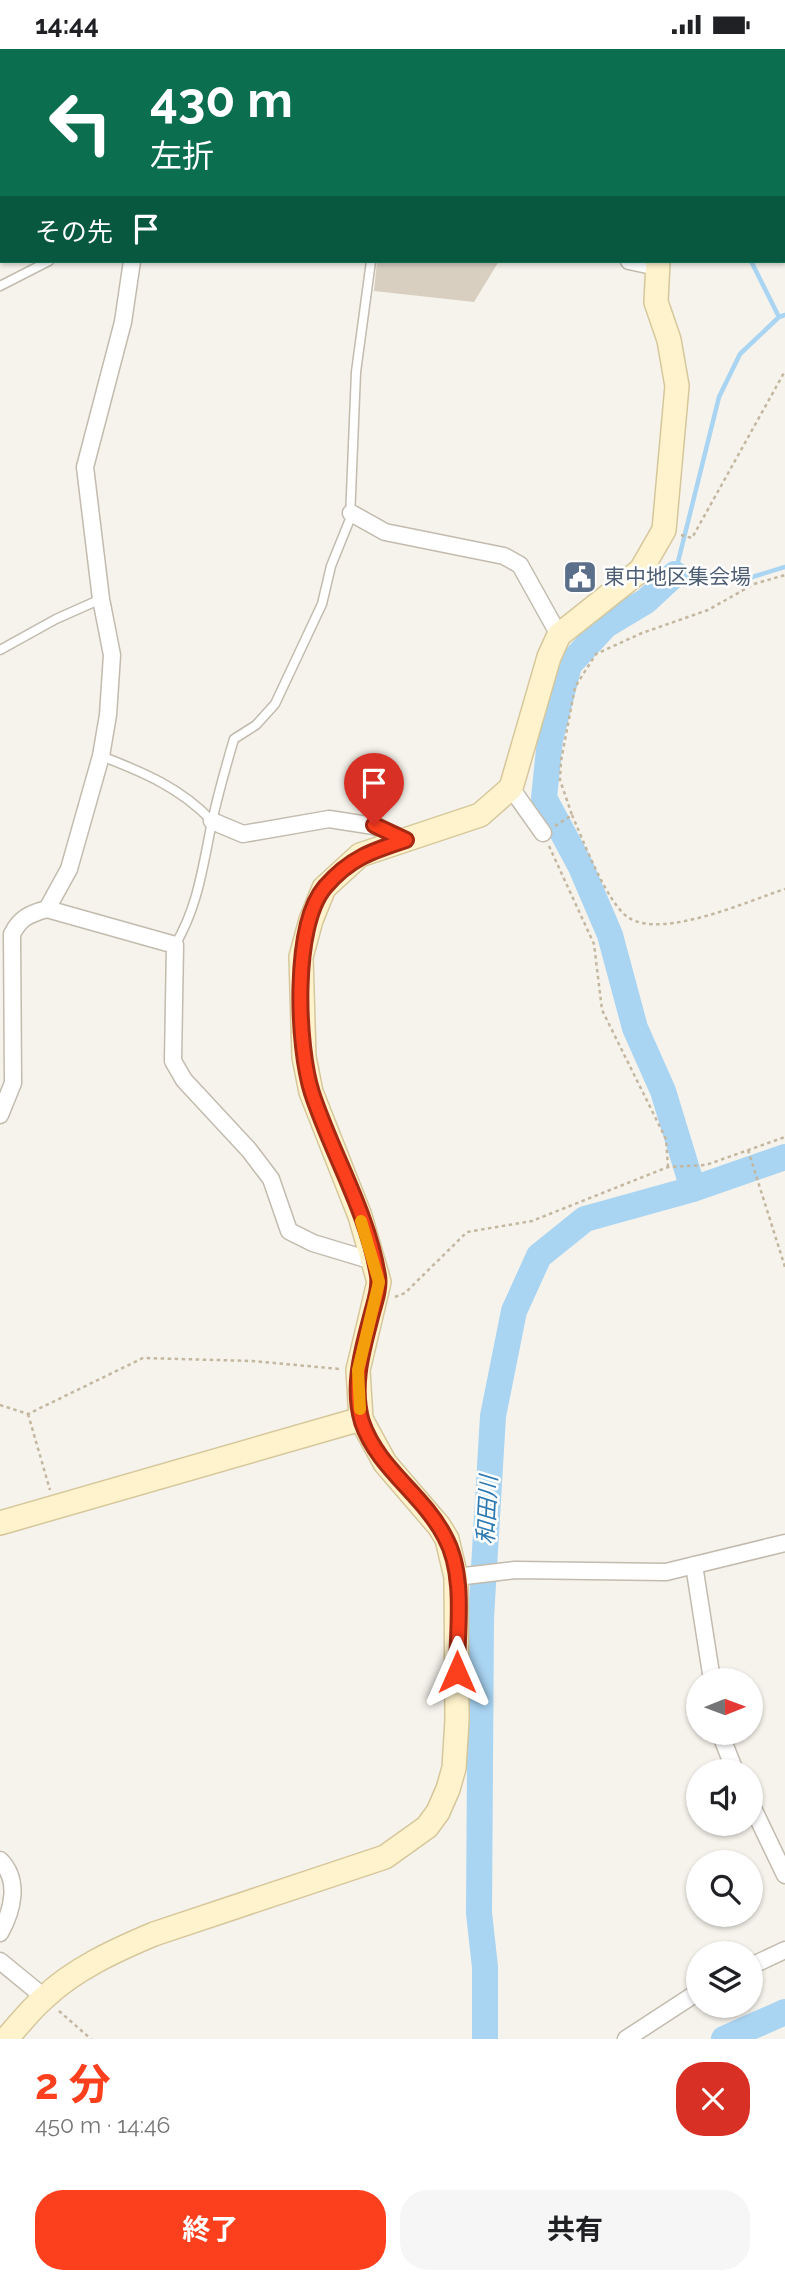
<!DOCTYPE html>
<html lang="ja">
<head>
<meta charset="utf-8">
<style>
  body { margin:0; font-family:Raleway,"Noto Sans JP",sans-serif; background:#f6f6f6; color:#202124; height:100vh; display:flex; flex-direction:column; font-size:26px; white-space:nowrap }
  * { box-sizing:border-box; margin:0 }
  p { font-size:23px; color:#757577 }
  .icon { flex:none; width:38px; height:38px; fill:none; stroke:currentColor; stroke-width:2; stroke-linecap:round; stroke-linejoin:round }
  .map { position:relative; height:1990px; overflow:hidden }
  .details { display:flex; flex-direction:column; background:#fff; flex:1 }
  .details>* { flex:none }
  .hud { position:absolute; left:0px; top:0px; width:786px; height:214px; box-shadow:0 2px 5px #0004; background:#0b6e4f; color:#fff; overflow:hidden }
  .needle { width:46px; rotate:89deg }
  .buttons { position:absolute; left:686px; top:1619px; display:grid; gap:14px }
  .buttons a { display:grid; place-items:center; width:77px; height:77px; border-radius:50%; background:#fff; box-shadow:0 2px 5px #0004; font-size:35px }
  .pin { position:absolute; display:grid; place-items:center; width:60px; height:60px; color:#fff; margin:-72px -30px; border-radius:50% 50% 50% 0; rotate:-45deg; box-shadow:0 0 7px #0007 }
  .pin .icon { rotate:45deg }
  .me { position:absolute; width:77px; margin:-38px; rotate:0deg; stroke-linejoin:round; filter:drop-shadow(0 0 5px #0008) }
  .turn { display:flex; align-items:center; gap:24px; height:147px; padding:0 35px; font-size:32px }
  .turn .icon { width:91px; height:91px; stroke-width:2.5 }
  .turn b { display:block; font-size:49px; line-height:60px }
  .then { display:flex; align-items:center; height:66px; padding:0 35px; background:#0003; gap:14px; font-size:26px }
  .round { display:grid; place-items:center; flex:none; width:74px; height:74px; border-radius:28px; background:#f6f6f6 }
  .summary { display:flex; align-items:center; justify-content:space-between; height:119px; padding:0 35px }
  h1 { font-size:42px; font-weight:700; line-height:52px; color:#fc3f1d }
  .button { display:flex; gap:14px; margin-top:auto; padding:14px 35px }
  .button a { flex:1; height:80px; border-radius:28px; background:#fc3f1d; color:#fff; font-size:28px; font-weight:700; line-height:80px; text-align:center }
  .button a+a { background:#f6f6f6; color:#202124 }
  .status { display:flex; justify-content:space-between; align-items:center; height:49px; padding:0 35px; background:#fff; direction:ltr }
  .status svg { height:19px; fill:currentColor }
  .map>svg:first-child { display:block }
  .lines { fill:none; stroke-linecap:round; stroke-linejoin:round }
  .stream { stroke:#a9d4f2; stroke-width:4.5 }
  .river { stroke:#a9d4f2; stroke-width:26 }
  .building { fill:#d8cfc1 }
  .lane-casing { stroke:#c2bbae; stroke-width:11 }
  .street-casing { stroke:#c2bbae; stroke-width:19 }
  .secondary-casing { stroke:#d6c79b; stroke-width:26 }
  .path { stroke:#c4b79f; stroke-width:2.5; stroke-dasharray:3.5 3.5; stroke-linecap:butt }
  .lane { stroke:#fff; stroke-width:8 }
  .street { stroke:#fff; stroke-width:16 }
  .secondary { stroke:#fff3cd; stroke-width:23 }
  .route-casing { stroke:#a42913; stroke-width:18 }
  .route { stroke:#fc3f1d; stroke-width:12 }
  .slow { stroke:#f59e0b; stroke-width:12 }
  .labels { text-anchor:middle; stroke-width:5; stroke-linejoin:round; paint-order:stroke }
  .service-label { font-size:21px; fill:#4e5e75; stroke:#fff; text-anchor:start }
  .water-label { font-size:23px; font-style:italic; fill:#2e7ab2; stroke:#fff }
</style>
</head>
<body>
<div class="status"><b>14:44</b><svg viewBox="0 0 49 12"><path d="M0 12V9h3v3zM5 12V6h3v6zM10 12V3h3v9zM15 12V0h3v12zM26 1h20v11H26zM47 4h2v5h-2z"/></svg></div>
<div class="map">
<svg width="785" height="1990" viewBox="0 0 785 1990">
  <rect width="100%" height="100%" fill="#f6f3ec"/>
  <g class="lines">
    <path class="stream" d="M741,2L742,0
      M751,212L779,268
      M785,266L779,268L740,305L719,348L675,525L739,532L785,518"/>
    <path class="river" d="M675,525L646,552L606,576L569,616L550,691L544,749L580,816L610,886L635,979L663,1042L693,1140
      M485,1990V1918L479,1864L481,1569L493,1367L514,1262L539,1207L585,1170L693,1140L785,1108
      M724,1990L785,1963"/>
  </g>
  <path class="building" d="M377,212H499L474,253L374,242Z"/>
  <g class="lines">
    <g class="lane-casing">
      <path id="lane" d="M161,0V2
        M460,2L461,0
        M0,237L49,212
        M0,601L56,570L101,550
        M101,707C143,723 181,739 212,772
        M175,896C198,858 203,816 212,773C218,745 226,717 234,690L256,676L275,655L322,555L331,517L350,470L356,323L371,212"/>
    </g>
    <g class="street-casing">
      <path id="street" d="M784,103H785
        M629,212L657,218
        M351,464L385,483L504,507L520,516L559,586
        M511,739L543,784
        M212,772L243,785L329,770L374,777L406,791
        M47,860L69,820L101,707L108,666L112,606L101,550L85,418L123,273L132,212
        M0,1066L13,1034L12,885C20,869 29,865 47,860L175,896L173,1012L184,1031L249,1101L271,1130L289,1182L313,1194L376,1213
        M694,1516L712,1631
        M456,1528L515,1521L666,1523L785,1494
        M720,1684L735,1722
        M751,1755L785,1826
        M0,1811C20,1831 13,1861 0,1884
        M0,1912L44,1948
        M751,1917L785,1901
        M626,1990L698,1943"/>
    </g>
    <g class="secondary-casing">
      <path id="secondary" d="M700,2L701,0
        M0,1474L361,1370
        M6,1990C19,1976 30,1961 44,1949C74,1920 116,1901 154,1885L385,1808L427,1778L438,1763L448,1740L454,1719L457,1671L456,1528L447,1490L439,1477L385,1414L361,1370L358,1321L379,1233L360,1167L311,1043L304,1008L301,908L311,871L324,839L360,806L480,766L511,739L549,608L559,586L641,521L664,481L677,337L669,291L656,253L658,212"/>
    </g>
    <path class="path" d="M0,1L2,2
      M681,486L692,489L785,322
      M572,766C583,791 607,855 629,869C664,890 748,852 785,840
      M555,777L572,766L560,731L561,712L575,638L596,605L642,584L708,561L754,535L785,526
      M549,797L594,895L602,961L666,1090L668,1118
      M748,1101L785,1218
      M395,1248L405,1244L467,1183L532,1172L668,1118L706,1116L785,1088
      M0,1356L28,1365L143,1309L252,1312L340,1320
      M28,1365L50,1441
      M59,1962L91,1990"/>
    <use href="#lane" class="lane"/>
    <use href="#street" class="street"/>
    <use href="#secondary" class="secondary"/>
  </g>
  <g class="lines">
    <g class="route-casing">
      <path id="route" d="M374,776L406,791C372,802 350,809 325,838C292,877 297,997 312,1044C332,1105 368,1164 378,1227C380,1239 375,1253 372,1264C363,1299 351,1336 362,1373C378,1420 423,1445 445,1488C466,1526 457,1581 457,1623"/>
    </g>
    <use href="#route" class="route"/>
    <path class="slow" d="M360,1360L358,1321L379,1233L361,1172"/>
  </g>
  <defs>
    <g id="civic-square" transform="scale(1.75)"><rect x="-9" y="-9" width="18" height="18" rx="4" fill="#5c6f8a" stroke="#fff"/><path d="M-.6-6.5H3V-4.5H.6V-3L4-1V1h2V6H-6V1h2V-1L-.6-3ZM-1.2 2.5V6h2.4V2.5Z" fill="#fff"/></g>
  </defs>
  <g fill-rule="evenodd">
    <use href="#civic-square" x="580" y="528"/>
  </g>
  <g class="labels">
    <g class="service-label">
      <text x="604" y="535">東中地区集会場</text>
    </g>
    <g class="water-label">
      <text transform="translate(487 1461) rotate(-87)" y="8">和田川</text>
    </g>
  </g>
</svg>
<div class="buttons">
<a><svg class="needle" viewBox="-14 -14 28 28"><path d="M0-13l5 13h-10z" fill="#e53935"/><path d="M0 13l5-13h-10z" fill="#757577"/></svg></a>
<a><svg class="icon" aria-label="sound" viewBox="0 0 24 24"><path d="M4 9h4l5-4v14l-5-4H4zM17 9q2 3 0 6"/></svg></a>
<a><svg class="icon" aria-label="search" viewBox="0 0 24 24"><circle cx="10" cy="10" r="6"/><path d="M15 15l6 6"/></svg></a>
<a><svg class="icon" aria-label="layers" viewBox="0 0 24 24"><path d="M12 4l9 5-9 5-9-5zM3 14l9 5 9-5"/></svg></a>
</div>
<div class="pin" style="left:374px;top:776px;background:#d93025"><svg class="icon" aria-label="arrive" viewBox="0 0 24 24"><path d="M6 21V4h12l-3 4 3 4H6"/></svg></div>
<svg class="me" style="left:457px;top:1623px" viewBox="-20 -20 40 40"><path d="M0-17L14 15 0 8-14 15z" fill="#fc3f1d" stroke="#fff" stroke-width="4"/></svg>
<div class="hud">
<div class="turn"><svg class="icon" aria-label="left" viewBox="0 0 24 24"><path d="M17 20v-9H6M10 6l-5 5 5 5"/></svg><div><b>430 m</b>左折</div></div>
<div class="then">その先<svg class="icon" aria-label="arrive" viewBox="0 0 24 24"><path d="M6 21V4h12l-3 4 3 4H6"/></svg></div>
</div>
</div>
<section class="details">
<div class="summary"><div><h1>2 分</h1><p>450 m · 14:46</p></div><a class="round" style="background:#d93025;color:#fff"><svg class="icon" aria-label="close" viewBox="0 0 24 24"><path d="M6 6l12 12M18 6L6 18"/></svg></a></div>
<div class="button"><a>終了</a><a>共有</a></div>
</section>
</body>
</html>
